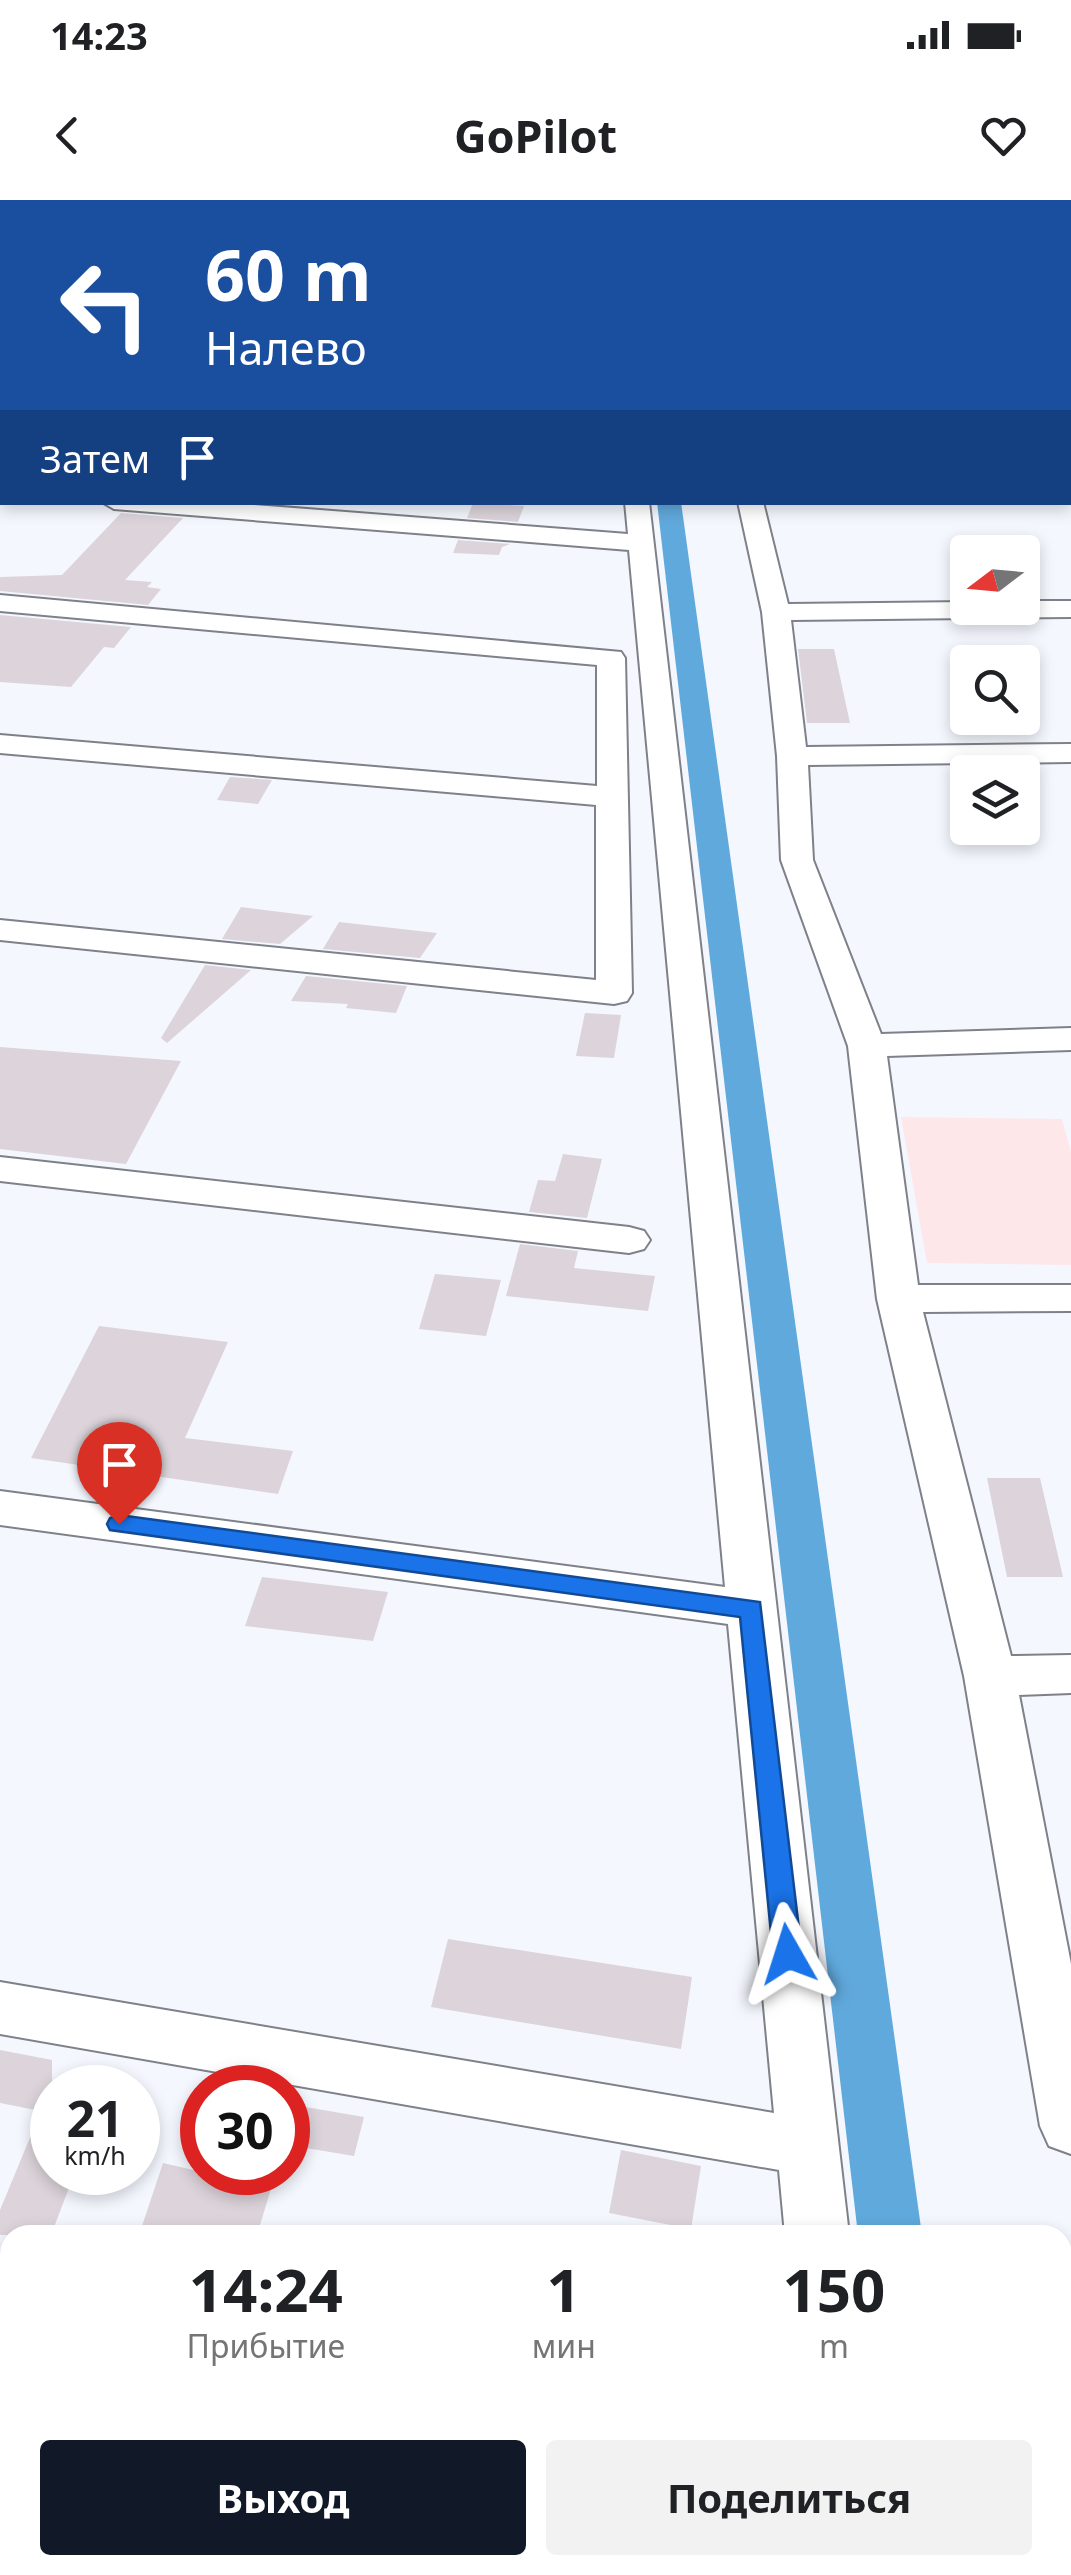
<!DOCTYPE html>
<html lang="ru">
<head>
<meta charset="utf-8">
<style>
  body { margin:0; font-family:"Noto Sans",sans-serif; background:#f2f2f2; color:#202124; height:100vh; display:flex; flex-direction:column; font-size:38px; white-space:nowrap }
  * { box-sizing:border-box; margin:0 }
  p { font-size:32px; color:#757577 }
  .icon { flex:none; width:55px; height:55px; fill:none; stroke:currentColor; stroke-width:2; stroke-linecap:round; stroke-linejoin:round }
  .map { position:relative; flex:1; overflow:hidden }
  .side { position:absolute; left:0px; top:2025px; width:1072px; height:350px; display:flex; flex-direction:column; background:#fff; border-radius:30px 30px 0 0; box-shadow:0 5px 15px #0003 }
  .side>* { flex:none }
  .banner { position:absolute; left:0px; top:0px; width:1072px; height:305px; box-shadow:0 5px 15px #0003; background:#1a4fa0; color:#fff; overflow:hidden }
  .needle { width:65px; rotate:254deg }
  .controls { position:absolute; left:950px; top:335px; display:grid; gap:20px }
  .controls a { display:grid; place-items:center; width:90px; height:90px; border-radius:10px; background:#fff; box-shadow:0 5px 15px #0003; font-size:50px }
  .speed { position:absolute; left:30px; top:1865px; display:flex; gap:20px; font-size:50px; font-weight:700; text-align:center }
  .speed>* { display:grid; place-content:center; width:130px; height:130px; border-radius:50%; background:#fff; box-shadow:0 5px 15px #0003; line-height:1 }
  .speed small { font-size:25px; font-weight:400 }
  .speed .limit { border:15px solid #d22; background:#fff; color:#111 }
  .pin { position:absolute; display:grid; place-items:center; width:85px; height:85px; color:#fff; margin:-102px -42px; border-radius:50% 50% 50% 0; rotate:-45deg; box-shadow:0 0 10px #0007 }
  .pin .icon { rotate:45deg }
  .me { position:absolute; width:110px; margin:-55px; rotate:354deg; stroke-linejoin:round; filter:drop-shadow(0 0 8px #0008) }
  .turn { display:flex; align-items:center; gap:35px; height:210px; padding:0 40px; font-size:45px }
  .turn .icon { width:130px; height:130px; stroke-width:2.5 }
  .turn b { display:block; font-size:70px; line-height:85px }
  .then { display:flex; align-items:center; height:95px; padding:0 40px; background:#0003; gap:20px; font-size:38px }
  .eta { display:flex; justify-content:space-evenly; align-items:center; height:170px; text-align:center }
  .eta b { font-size:60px; font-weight:700; line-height:70px }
  .primary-button { display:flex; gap:20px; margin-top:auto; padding:20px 40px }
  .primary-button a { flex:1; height:115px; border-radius:10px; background:#111827; color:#fff; font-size:40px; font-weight:700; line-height:115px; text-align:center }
  .primary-button a+a { background:#f2f2f2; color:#202124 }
  .status { display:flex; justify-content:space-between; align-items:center; height:70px; padding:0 50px; background:#fff; direction:ltr }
  .status svg { height:28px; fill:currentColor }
  header { display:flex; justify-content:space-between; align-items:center; height:130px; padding:0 40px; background:#fff; font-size:45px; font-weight:700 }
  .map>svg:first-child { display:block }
  .industrial { fill:#fde7e9 }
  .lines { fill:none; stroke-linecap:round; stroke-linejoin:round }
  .canal { fill:#60a9dc; fill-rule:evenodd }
  .building { fill:#dcd4da }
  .minor-casing { stroke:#7e8189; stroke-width:4 }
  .minor { fill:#fff; fill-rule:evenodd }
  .route { fill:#1a73e8; stroke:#114b97; stroke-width:2.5 }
</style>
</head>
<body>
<div class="status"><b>14:23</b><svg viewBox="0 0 49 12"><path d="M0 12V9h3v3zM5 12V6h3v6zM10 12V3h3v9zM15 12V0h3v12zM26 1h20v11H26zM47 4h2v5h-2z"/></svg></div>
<header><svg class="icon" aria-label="back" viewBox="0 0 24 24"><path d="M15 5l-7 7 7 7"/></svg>GoPilot<svg class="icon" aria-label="heart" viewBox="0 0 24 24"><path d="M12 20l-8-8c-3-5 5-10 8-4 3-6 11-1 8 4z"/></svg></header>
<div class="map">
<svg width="1071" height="2375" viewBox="0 0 1071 2375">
  <rect width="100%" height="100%" fill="#f4f7fe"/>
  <path class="industrial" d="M901,917L1062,919L1071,952V1065L927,1063Z"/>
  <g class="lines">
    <path class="canal" d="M610,0H628L629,2H611Z
      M657,302H681L922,2035H858Z
      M896,2365H968L969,2375H897Z"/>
  </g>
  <path class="building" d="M473,303L524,306L518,322L467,318Z
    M121,313L183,318L125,380L152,382L147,387L161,389L148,405L0,391V377L62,375Z
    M458,340L510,344L502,347L499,355L453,353Z
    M0,415L131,427L114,448L104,447L71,487L0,482Z
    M798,449H834L850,523H807Z
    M230,577L272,580L258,604L217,600Z
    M241,707L313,716L280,744L222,739Z
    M339,722L437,733L420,758L323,749Z
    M205,765L251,770L167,843L161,838Z
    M306,776L407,786L396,813L346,808L348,804L291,801Z
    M585,813L621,815L614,858L576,856Z
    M0,847L181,861L126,964L0,949Z
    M563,954L602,959L587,1018L529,1012L538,980L555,981Z
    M520,1044L578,1051L574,1068L655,1076L648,1111L506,1096Z
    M435,1074L501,1080L486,1136L419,1129Z
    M99,1126L228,1142L185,1238L293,1251L278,1294L31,1258Z
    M987,1278H1040L1063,1377H1007Z
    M262,1377L388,1392L373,1441L245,1426Z
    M448,1739L692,1777L681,1849L431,1807Z
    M0,1850L52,1860V1972H75L51,2035H0V2010L41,1911L0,1903Z
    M288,1904L364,1917L354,1956L288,1945Z
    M621,1950L701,1966L691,2029L609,2013Z
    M163,1963L202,1972H276L257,2035H139Z"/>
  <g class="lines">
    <g class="minor-casing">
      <path id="minor" d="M186,0H243L244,2H188Z
        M585,0H603L604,2H586Z
        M669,0H688L689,2H671Z
        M1070,3H1071V13H1070Z
        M1070,56H1071V68H1070Z
        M1070,124H1071V136H1070Z
        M0,188H2V202H0Z
        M1070,198H1071V212H1070Z
        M0,287H2V301H0Z
        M1070,288H1071V302H1070Z
        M102,302H217L628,334L625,302H649L849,2035H785L779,1970L0,1834V1782L774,1913L728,1424L0,1325V1291L725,1387L629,350L114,309Z
        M738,302H763L788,404L968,402V408H1022V401H1071V417L791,420L806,547L1071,544V562L808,565L813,660L881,834L1071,828V850L887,856L918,1085H1071V1111L923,1112L1011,1456L1071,1455V1493L1019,1495L1071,1764V1954L1049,1946L1040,1926L964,1476L877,1099L848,846L781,660L777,556L762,412Z
        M0,395L621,452L625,458L632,793L627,801L614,804L0,740V720L596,780V605L0,553V535L597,586V465L0,411Z
        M0,957L629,1027L644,1031L650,1040L644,1049L629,1053L0,981Z
        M815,2365H887L888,2375H816Z"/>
    </g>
    <use href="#minor" class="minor"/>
  </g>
  <path class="route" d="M119,1315L760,1402L802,1754L798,1763L788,1767L777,1763L773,1754L740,1417L110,1330L107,1324L110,1318Z"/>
</svg>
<div class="controls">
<a><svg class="needle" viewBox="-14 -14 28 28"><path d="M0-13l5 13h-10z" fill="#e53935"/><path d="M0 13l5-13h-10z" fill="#757577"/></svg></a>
<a><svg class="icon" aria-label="search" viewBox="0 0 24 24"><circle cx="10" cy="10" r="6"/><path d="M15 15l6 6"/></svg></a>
<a><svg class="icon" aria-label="layers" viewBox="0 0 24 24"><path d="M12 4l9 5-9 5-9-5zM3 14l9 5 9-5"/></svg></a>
</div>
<div class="speed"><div>21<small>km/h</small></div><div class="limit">30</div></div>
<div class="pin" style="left:119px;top:1324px;background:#d93025"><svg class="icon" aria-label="arrive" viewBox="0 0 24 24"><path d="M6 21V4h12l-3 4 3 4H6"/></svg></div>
<svg class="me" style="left:788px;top:1754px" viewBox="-20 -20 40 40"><path d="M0-17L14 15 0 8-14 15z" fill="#1a73e8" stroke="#fff" stroke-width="4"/></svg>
<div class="banner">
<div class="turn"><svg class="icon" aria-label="left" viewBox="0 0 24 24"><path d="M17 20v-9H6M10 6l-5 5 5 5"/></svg><div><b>60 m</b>Налево</div></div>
<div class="then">Затем<svg class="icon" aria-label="arrive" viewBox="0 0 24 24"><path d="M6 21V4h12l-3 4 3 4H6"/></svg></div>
</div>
<section class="side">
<div class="eta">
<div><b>14:24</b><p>Прибытие</p></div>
<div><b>1</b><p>мин</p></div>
<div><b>150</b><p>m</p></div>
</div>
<div class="primary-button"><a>Выход</a><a>Поделиться</a></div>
</section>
</div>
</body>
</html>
